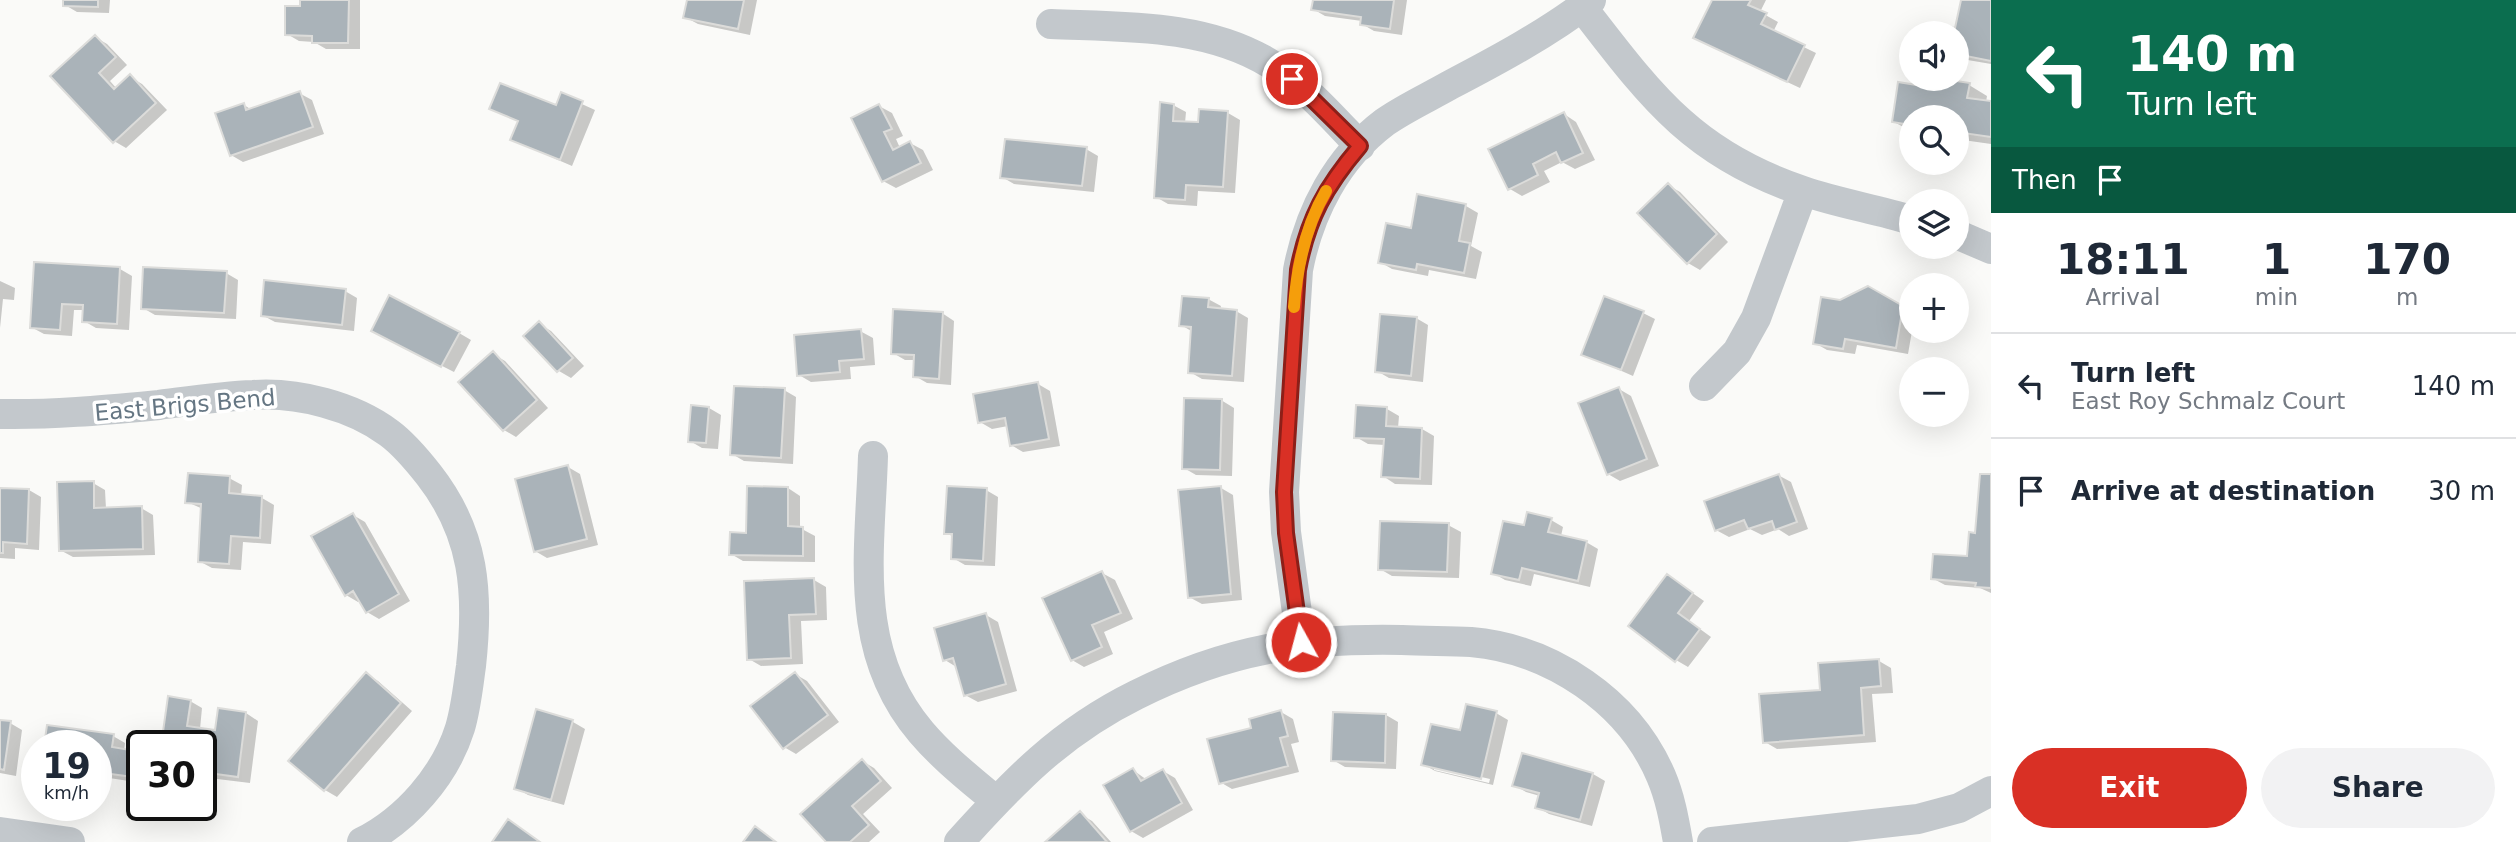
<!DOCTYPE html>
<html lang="en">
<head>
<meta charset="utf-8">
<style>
  body { margin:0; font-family:"DejaVu Sans",sans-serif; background:#f2f2f3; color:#1f2937; height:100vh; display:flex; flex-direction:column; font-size:26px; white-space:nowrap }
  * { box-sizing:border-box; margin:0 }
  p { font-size:23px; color:#747a83 }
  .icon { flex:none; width:38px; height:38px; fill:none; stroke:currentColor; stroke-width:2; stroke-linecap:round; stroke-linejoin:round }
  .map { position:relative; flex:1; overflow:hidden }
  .sheet { display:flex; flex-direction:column; background:#fff; width:525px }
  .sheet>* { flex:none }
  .guide { background:#0b6e4f; color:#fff; overflow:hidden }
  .buttons { position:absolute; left:1899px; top:21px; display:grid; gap:14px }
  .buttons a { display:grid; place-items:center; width:70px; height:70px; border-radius:50%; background:#fff; box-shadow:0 7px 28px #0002; font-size:35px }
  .speed { position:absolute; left:21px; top:730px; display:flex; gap:14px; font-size:35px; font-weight:700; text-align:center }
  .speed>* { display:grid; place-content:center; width:91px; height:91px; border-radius:50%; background:#fff; box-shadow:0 7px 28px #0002; line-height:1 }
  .speed small { font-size:18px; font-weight:400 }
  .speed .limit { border:4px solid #111; border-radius:10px; background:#fff; color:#111 }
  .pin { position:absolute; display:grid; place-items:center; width:60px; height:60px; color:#fff; margin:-30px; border:4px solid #fff; border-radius:50%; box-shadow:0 2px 7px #0007 }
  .me { position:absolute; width:77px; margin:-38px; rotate:353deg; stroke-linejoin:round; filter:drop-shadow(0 0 5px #0008) }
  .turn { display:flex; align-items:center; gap:24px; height:147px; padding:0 21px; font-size:32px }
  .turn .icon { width:91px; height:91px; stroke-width:2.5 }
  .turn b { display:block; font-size:49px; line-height:60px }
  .then { display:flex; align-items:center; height:66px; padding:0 21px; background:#0003; gap:14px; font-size:26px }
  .eta { display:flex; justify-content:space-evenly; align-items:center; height:119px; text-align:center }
  .eta b { font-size:42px; font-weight:800; line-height:49px }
  .button { display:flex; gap:14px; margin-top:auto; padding:14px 21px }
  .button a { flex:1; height:80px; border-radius:42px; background:#d93025; color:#fff; font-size:28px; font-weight:800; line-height:80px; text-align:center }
  .button a+a { background:#f2f2f3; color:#1f2937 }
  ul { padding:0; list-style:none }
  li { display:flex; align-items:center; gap:21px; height:105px; padding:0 21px; border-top:2px solid #e0e1e3 }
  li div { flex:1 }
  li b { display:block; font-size:26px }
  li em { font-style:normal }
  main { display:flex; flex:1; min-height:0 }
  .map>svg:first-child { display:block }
  .shadow { fill:#0003; fill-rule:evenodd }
  .building { fill:#aab3b9; stroke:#dcdcda; stroke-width:2 }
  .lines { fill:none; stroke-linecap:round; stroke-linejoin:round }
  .minor { stroke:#c3c8cc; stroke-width:30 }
  .route-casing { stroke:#8d1f18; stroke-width:18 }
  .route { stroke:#d93025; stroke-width:12 }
  .slow { stroke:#f59e0b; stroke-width:12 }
  .labels { text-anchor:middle; stroke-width:7; stroke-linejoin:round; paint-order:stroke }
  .street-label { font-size:23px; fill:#657683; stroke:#fff }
</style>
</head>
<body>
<main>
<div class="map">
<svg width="1991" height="842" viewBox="0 0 1991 842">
  <rect width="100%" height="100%" fill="#fafaf8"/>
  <path class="shadow" d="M64,0H110L109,13L77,12L65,5Z
    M302,0H360V49H326L314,42L299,41L287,34L302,8Z
    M689,0H757L750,35L698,24L685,17Z
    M1314,0H1407L1402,35L1374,31L1362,24V21L1325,16L1313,9Z
    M1714,0H1766L1760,12L1778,22L1773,32L1816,53L1800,88L1707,45Z
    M1963,0H1991V64L1956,58V33H1943L1944,28L1957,30Z
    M95,37L107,44L127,65L110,81L117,89L130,77L142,84L167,110L126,148L114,141L53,76Z
    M1969,85L1987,96L1986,102L1991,103V144L1956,139V117H1911V131L1894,122L1943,91Z
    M299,93L312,100L324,134L243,162L231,155L244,105L252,110Z
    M562,95L595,110L572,166L512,140L520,122L492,109L557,108Z
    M1173,105L1186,112L1185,123L1199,124L1228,113L1240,120L1235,193L1198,191L1197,206L1168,204L1156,197Z
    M879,106L892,113L903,136L896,139L900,148L910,143L923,150L933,170L896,188L883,181Z
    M1564,114L1576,122L1595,160L1575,169L1562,162L1544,171L1550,182L1522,196L1510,189Z
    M1086,149L1098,156L1094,192L1014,184L1002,177Z
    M1668,185L1680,192L1728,242L1700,270L1688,263Z
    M1466,206L1478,213L1471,246L1482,252L1476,279L1429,270L1428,276L1392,269L1380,262L1412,230Z
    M35,264L120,269L132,276L129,330L96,328L84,321V310H74L72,336L44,334L31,327Z
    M226,273L238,280L236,319L155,315L143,308Z
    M0,281L15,288L14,300L3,299L0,328Z
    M1867,288L1911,313L1912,331L1908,354L1857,345L1855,354L1827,350L1815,343L1841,302Z
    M345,291L357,298L354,331L275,322L262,315Z
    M1208,299L1221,306L1220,310L1236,311L1248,318L1244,382L1202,379L1190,372L1193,332L1181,325Z
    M942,313L954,321L951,385L927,383L915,376L916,360H905L893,353Z
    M1643,313L1655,319L1633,376L1583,354Z
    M1416,318L1428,325L1423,382L1389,378L1377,371Z
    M539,324L551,331L584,366L571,378L559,371Z
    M860,331L873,338L875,365L850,367L851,379L811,382L799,375Z
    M459,333L471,340L454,372L385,337Z
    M493,354L505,361L548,408L516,437L504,430Z
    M1038,384L1050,391L1060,446L1023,452L1011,445L1008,426L992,429L980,422Z
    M1619,389L1631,396L1659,466L1620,481L1608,474Z
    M784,390L796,397L793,464L744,461L732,454Z
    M1221,400L1234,408L1232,476L1196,475L1184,468Z
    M709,408L721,415L718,449L702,448L690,441Z
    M1387,409L1399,416L1398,428L1422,429L1434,436L1432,485L1395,484L1383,476L1385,445L1368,444L1356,437Z
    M568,467L580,474L598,545L547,558L535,551Z
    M1778,475L1791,482L1808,529L1789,536L1778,529L1762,535L1750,529L1729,537L1716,530Z
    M1991,476V593L1980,588L1945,585L1932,578L1968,558Z
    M229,478L242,485L241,496L262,498L274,505L271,544L243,542L241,570L212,568L199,561L203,509L187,502Z
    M93,483L105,490L106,509L141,508L153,515L155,555L73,557L60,550Z
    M788,488L800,496V528L815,536V562L743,561L731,554Z
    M1221,488L1233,495L1242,600L1202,604L1189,597Z
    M0,490H29L41,497L39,550L15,548V559L0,558Z
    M986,490L998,497L995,566L965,565L953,558L954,537L946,533Z
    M353,515L365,522L410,601L379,619L367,612L360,600L358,602L346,595Z
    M1551,520L1563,527L1561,536L1586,542L1598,549L1590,587L1534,574L1531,586L1505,580L1493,573L1525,527Z
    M1448,525L1461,532L1459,578L1392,576L1380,569Z
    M1102,573L1115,580L1133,619L1104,632L1113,654L1084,667L1072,660Z
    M1668,576L1704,601L1689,621L1711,637L1688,667L1676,660Z
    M814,580L826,587L827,620L801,621L803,664L761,666L749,659Z
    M986,615L998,622L1017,691L978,702L965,695L958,668L945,660Z
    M1879,661L1891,668L1893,693L1872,694L1876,742L1777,749L1765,742L1821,692Z
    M366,674L378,681L412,711L337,797L325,790Z
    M795,674L807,681L839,722L796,754L784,747Z
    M190,701L202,708L200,729L216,732L219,710L246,713L258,721L250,783L201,777V746H163Z
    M538,712L573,722L585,729L564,805L528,795L516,788Z
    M1281,712L1293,719L1299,742L1291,744L1299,772L1232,789L1220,782L1254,729Z
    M1496,713L1508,720L1493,785L1435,771L1423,764L1461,732ZM1434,766L1490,779L1489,783L1434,770Z
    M1386,715L1398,722L1396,769L1345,767L1333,760Z
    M0,721L10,723L22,730L16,776L0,773Z
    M113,736L125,743L124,751L142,756V783L96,776V746Z
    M1523,755L1593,774L1605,781L1592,826L1549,814L1537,807L1540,796L1526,792L1514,785Z
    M862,761L874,768L892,788L863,814L880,832L869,842H828Z
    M1133,770L1147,780L1163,771L1175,778L1193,810L1143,838L1131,831Z
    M1080,814L1092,821L1111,842H1048Z"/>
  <path class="building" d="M63,0H98V7L63,6Z
    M300,0H349L348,43H312V36L285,35V6H300Z
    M687,0H744L738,29L683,18Z
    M1313,0H1394L1390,29L1360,25L1361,17L1311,10Z
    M1712,0H1751L1748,5L1767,13L1761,24L1805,45L1787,82L1693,38Z
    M1961,0H1991V61L1956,54V33H1941L1943,26L1955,28Z
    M95,35L116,57L99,73L114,89L130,74L156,103L113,143L50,76Z
    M1943,79L1970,83L1967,98L1991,101V137L1956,132V117H1911V125L1892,122L1898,82L1941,89Z
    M500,83L556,105L561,92L583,101L560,160L510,140L518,121L489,109Z
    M300,91L313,127L230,156L215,113L244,103L246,110Z
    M1160,102L1174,104L1173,121L1198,122L1199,109L1228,111L1223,187L1186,185L1185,200L1154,198Z
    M879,104L892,129L884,132L893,150L910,141L921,163L882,182L851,118Z
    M1564,112L1583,153L1561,163L1556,152L1533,164L1538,175L1508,190L1488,149Z
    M1005,139L1087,147L1082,186L1000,178Z
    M1668,183L1717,234L1687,264L1637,213Z
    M1417,194L1466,204L1459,241L1470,243L1464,273L1417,264L1416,270L1378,263L1386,223L1411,228Z
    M34,262L120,267L117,324L82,322L83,305L62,304L60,330L30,328Z
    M143,267L227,271L224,313L141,309Z
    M264,280L346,289L342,325L261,316Z
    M1868,286L1903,306L1896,348L1845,339L1843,349L1813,344L1821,297L1840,300Z
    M389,295L460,332L441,367L371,331Z
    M1182,296L1209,298L1208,307L1237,310L1232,376L1188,373L1191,327L1179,326Z
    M1604,296L1644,311L1621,370L1581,355Z
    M893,309L943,312L939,379L913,377L914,355L891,354Z
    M1380,314L1417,317L1411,376L1375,372Z
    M539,321L573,358L557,372L523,336Z
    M861,329L864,359L839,361L840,372L797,376L794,335Z
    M493,351L537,400L503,431L458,382Z
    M1038,382L1049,439L1010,446L1005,418L978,423L973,394Z
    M734,386L785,388L781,458L730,455Z
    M1619,387L1647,459L1607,475L1578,403Z
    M1184,398L1222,399L1220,470L1182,469Z
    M691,405L709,407L706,443L688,442Z
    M1356,405L1387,407L1386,426L1422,428L1420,479L1381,477L1384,439L1354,438Z
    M568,465L587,539L534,552L515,479Z
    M188,473L230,476L229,493L262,496L260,538L231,536L229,564L198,562L201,504L185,503Z
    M1779,474L1797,522L1775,530L1772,521L1748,529L1744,520L1715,531L1704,501Z
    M1980,474H1991V588L1975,587L1976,583L1931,579L1933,554L1967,556L1969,532L1975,533Z
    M94,481V508L142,506L143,549L59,551L57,482Z
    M747,486L788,487V526L803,527V556L729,555L730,532L746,533Z
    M947,486L987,488L983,561L951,559L952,534H944Z
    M1221,486L1231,594L1188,598L1178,490Z
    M0,488L29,489L27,544L3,542V553H0Z
    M1527,512L1552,518L1548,532L1587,541L1578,581L1522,568L1519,580L1491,574L1503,521L1524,525Z
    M353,513L399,594L366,613L353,591L345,596L311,536Z
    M1380,521L1449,523L1447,572L1378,570Z
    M1102,571L1121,613L1092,625L1102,647L1071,661L1042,598Z
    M1667,574L1693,593L1678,613L1700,629L1675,662L1628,626Z
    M814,578L816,614L789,615L791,658L747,660L744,581Z
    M986,613L1006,684L964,696L953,658L943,661L934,628Z
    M1879,659L1881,686L1861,688L1864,735L1763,743L1759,694L1820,690L1818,663Z
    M366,672L401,703L324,791L288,761Z
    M795,672L828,715L783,749L750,706Z
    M168,696L191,700L187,726L215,730L218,708L246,712L238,777L201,772V746H161Z
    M1466,704L1497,711L1481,779L1421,765L1431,724L1460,730Z
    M536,709L573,720L551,800L514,789Z
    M1281,710L1288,736L1280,738L1288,766L1219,784L1207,739L1251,728L1249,719Z
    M1333,712L1386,714L1385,763L1331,761Z
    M0,720L11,721L4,770L0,769Z
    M47,725L114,734L112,747L136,751L133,777L96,772V746H44Z
    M1522,753L1593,773L1580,820L1535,808L1539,793L1512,786Z
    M862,759L881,781L852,806L869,825L850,842H826L800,814Z
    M1133,768L1141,781L1163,769L1182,803L1130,832L1103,785Z
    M1080,811L1107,842H1045Z
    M508,819L540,842H492Z
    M755,826L776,842H743Z"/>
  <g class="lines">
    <path class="minor" d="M1582,7C1650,95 1692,154 1803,191C1838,203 1875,209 1911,220
      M1051,24C1124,27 1205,24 1269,63C1304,84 1332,117 1360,146
      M1956,234L1991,249
      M1704,386L1737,352L1756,318L1803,191
      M0,414C53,415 105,410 159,405C190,401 222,396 253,395C298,392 353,406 389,433C404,444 418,461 429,475C475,534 479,593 471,666C468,687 466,708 460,728C445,776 406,820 362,842
      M873,456C870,554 852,651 921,732C943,758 970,779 996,801
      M1301,642L1286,532L1284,492L1298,270C1309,212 1337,158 1385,122C1405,108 1429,97 1450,85C1498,60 1548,33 1591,0
      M0,832L70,842
      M959,842C1014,781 1061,732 1136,695C1228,649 1301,638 1402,640C1425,641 1448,641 1471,642C1551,649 1629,701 1661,776C1670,797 1674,819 1678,842
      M1712,842L1918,819L1959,808L1991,791"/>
  </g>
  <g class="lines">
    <g class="route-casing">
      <path id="route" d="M1292,79L1360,146C1326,186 1308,218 1298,270L1284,492L1286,533L1301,642"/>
    </g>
    <use href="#route" class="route"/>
    <path class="slow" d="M1294,307C1297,266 1305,227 1326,191"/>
  </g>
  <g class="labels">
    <g class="street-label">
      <text transform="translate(185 405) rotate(-5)" y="8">East Brigs Bend</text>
    </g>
  </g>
</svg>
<div class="buttons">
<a><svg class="icon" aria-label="sound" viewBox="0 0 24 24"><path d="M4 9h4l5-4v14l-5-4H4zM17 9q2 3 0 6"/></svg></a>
<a><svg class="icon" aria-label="search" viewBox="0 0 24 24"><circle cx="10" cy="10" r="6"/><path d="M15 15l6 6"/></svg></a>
<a><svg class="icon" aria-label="layers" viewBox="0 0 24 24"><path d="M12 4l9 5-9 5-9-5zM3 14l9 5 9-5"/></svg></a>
<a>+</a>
<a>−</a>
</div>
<div class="speed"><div>19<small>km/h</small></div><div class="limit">30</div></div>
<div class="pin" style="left:1292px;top:79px;background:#d93025"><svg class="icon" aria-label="arrive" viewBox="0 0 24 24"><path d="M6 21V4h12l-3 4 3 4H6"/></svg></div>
<svg class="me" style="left:1301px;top:642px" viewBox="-20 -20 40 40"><circle r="17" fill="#d93025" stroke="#fff" stroke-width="3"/><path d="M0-11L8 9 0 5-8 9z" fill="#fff"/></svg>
</div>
<section class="sheet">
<div class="guide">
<div class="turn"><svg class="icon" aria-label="left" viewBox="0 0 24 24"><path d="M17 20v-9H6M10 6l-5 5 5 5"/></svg><div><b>140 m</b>Turn left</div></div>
<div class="then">Then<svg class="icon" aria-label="arrive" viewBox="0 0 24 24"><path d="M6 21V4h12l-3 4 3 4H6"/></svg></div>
</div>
<div class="eta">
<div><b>18:11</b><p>Arrival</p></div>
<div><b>1</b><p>min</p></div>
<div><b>170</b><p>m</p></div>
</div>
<ul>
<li><svg class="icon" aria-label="left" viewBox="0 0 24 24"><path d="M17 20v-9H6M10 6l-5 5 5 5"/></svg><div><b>Turn left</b><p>East Roy Schmalz Court</p></div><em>140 m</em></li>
<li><svg class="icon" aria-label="arrive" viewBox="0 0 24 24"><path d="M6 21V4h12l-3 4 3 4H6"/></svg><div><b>Arrive at destination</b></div><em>30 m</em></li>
</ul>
<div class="button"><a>Exit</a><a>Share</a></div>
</section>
</main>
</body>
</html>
